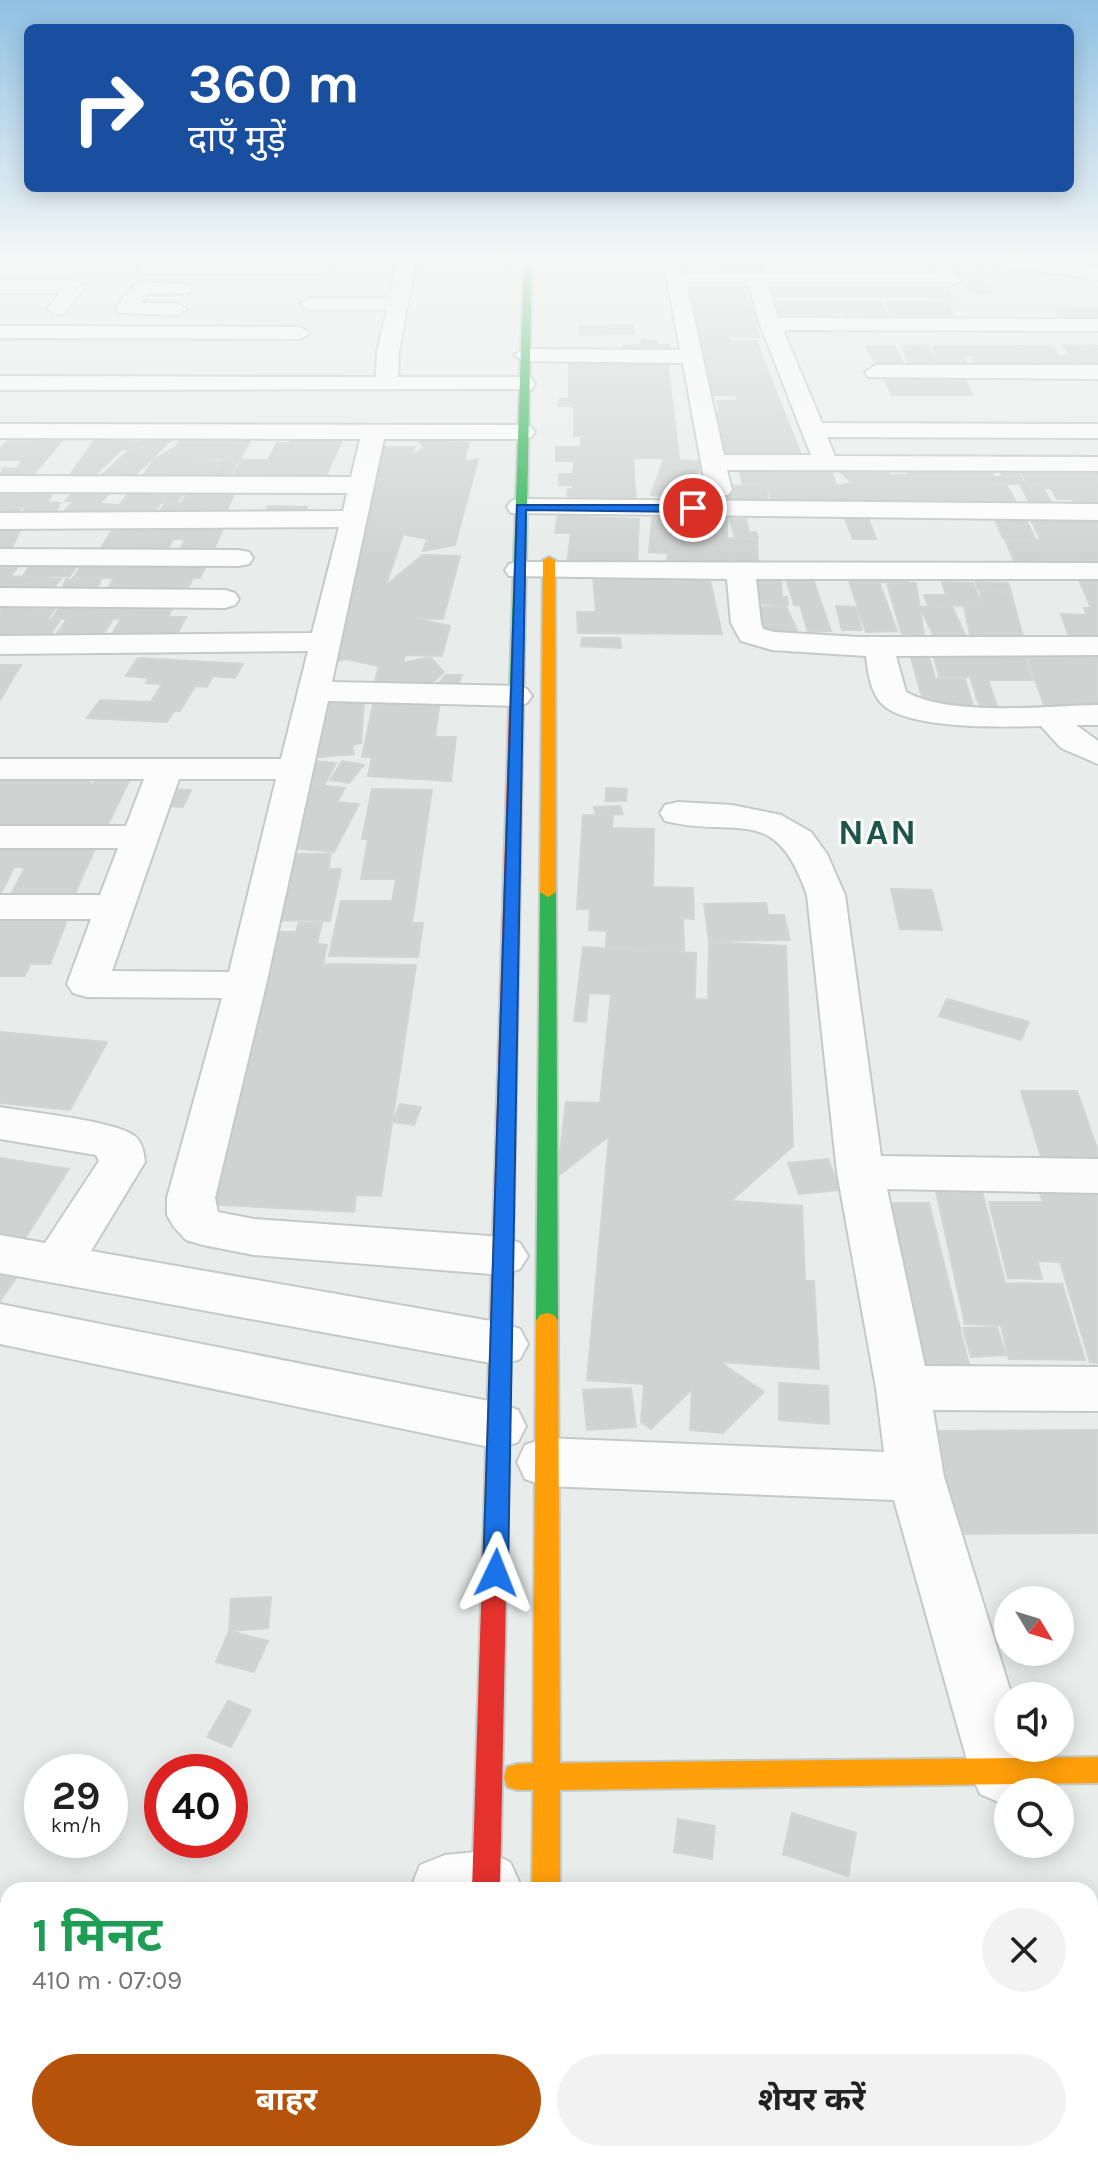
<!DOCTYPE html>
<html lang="hi">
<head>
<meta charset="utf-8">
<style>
  body { margin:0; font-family:Karla,"Noto Sans Devanagari",sans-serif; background:#f2f2f2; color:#222; height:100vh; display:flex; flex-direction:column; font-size:30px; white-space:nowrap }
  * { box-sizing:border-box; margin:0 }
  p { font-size:26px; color:#767676 }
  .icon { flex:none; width:44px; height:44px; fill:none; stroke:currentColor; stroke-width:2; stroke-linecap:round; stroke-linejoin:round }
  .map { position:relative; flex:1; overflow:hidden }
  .sheet { position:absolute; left:0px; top:1882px; width:1098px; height:280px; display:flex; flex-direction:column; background:#fff; border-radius:24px 24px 0 0; box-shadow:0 4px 20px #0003 }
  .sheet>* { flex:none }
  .banner { position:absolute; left:24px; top:24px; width:1050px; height:168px; border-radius:12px; box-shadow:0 4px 20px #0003; background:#1a4fa0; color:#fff; overflow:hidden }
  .needle { width:52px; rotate:128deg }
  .controls { position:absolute; left:994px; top:1586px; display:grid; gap:16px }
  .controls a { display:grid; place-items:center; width:80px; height:80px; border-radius:50%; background:#fff; box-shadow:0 4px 20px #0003; font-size:40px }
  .speed { position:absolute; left:24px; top:1754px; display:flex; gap:16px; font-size:40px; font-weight:700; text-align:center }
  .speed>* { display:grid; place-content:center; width:104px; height:104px; border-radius:50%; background:#fff; box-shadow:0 4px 20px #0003; line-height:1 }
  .speed small { font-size:20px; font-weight:400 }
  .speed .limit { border:12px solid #d22; background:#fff; color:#111 }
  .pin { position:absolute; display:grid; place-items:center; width:68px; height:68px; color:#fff; margin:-34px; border:4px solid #fff; border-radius:50%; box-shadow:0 2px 8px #0007 }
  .me { position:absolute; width:88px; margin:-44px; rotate:2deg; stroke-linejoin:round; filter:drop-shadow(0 0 6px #0008) }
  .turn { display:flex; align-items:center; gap:28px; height:168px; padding:0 32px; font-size:36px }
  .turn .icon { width:104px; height:104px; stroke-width:2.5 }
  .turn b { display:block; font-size:56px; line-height:68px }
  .round { display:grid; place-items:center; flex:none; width:84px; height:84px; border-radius:42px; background:#f2f2f2 }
  .overview { display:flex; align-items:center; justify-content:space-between; height:136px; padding:0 32px }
  h1 { font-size:48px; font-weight:700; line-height:60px; color:#1e9e55 }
  .action { display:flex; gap:16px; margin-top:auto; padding:16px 32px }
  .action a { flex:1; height:92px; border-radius:48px; background:#b45309; color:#fff; font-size:32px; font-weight:700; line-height:92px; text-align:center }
  .action a+a { background:#f2f2f2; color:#222 }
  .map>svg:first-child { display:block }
  .building { fill:#cfd4d2; stroke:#d1d6d4; stroke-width:2 }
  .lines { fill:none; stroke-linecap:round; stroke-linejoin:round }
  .street-casing { stroke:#c5cac8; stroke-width:4 }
  .fast-casing { stroke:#c3cbc8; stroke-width:4 }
  .slow-casing { stroke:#c3cbc8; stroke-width:4 }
  .jam-casing { stroke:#c3cbc8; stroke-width:4 }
  .street { fill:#fcfcfc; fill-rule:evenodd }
  .fast { fill:#30b455; fill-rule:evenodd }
  .slow { fill:#ff9f0a; fill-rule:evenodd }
  .jam { fill:#e5322d; fill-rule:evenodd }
  .route { fill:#1a73e8; stroke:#114b97; stroke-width:2 }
  .labels { text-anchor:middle; stroke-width:6; stroke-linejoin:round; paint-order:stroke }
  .district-label { font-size:36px; font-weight:bold; letter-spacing:2px; fill:#1f5548; stroke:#f7fbf9 }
</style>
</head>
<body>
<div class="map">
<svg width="1098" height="2162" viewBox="0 0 1098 2162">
  <rect width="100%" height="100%" fill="#e8edeb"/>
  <path class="building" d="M1061,257H1078L1092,259L1085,268L1055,264Z
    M724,261H762L763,275L724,274Z
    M678,280H740L758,325H754L759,337H729L730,341H756L802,457L719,459L709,413H720L717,401H738L736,395H714L712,388H705Z
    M761,280L857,282L858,289H869L868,280L920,281L925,297H771V288H761Z
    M923,281H945L952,298H929Z
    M962,281H984L992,294H970Z
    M772,302H835L844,322L773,320Z
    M837,302H880L891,320H847Z
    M887,302H949L954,320L891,319Z
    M1056,307L1098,309V316L1058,315Z
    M632,325L635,334L581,335L579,326Z
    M642,340H656V345H669V354L622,353L623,345H641Z
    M927,345L934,361L936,355L932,346H1053L1057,355L1072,356L1079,367L1040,365L1038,360L1036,367L972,366L974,356L962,355L968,366L910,367L903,346Z
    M1062,345L1098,346V366H1080Z
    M866,346H894L906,368H877Z
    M569,359H667L679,458H633L636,504H567L568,489H573V485H559V474H573L574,461H556V447H581V436H574V406H559L560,399H569Z
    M881,373H963L972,395H892Z
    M293,438L342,439L325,479L233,476L241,460H268L277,443H291Z
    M414,438L469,443L464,462L478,459L455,545L423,551L427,539L403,534L386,585L423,555L460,556L443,619L413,618L450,626L442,656L405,655L403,663L430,657L444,672L429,686L374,684L379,666L346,659L328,664L383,447H415L412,456L425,447Z
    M30,439L63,440L31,477L0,476L3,468L16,469L23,460H0V449L8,441H27Z
    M95,439L141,442L144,439L170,441L131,479L100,477L129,450L122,449L93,477L68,478Z
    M180,440L250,441L240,459L196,458L219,462L210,479L143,476L153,460L177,446Z
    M664,459L701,462L696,477H702L695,499L651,495Z
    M222,460H238L229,479H212Z
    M905,465L976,466L987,484H1006L1017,504H979L974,501L773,504L767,484H743L739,470L829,466L837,486L853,483L839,471L888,469L891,475H909Z
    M978,466H988L994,477H1003L998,467H1015L1025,484H987Z
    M1019,466L1098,467V504H1075L1072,499H1057L1051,488H1044L1042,484H1027Z
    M134,486L188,489L177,502H162L150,518L107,512L102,518L60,516L73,502L119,505Z
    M190,486L237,487L224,517L157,516L165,503H182Z
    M725,486H766L769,506L728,505Z
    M1021,486H1042L1053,506H1031Z
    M0,487H55L48,502L60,503L56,513L21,515L30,499L16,514L0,517Z
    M75,491L110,493L100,503L65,501Z
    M268,506L307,507L303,518H263Z
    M558,512L585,513V517L639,519L637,565L567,564L571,533H555Z
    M867,515L876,539H853L844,516Z
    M993,515H1024L1035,539L1003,538Z
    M692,517L727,518V538L757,539L758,561L667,560L668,553L649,552L652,518L692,520Z
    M1030,518H1098V561L1046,560L1048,565H1016L1005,539L1041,540Z
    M730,519H746L749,532H756L758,538H735Z
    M116,523L225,524L212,554H195L198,548H181L185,539H173L165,554L98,553Z
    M0,524H23L9,554H0Z
    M85,560L206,566L200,578H193L185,594L105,593L114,578L74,577Z
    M30,565L77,566L70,576H23Z
    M0,567L17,568L10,576L61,579L46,596L0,593Z
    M709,576L722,634L578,633L577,612H596L593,577Z
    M747,576L781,578L782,597H787L788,605L749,603Z
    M1078,577L1098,578V635L1068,634L1061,614L1086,615L1084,608H1091Z
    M101,578L96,593L60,595L66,579Z
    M848,578H907L908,582H879L897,631L866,632Z
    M787,582H814L831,631L808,632L800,605H794Z
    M942,582L973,583L982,606L928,605L924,595H946Z
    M976,582L1008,583L1011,592L978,590Z
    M887,583H916L924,634L902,635Z
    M980,591L1011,593L1023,637L970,635L964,606L983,607Z
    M65,600L177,601L168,617H186L176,636L112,634L121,619H113L101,638L55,636L67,619L52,618Z
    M0,602L58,604L47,620H60L47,640H0Z
    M786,606L798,633H755L750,607Z
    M836,606L856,607L862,630H842Z
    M952,606L966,637H934L920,607Z
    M582,638H620L621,648L581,646Z
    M1024,648L1098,652V707L1044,705Z
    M909,650H927L935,678L965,679L974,709L925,708Z
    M932,650L1023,652L1033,680H988L998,709L980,708L970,677L939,676Z
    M138,658L243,664L235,678L213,676L207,687L195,686L180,711H174L167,722L87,718L100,700L151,702L162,684L146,683L149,678L126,676Z
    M0,665H21L0,700Z
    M446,675H462L457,687L437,685Z
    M374,700H440L435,737H456L451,781L368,776L372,757H362Z
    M364,701L361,743L352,745L354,754L307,758L315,714H329L328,704Z
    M304,760L336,763L325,784L296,781Z
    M342,761L364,765L349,783L330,780Z
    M98,776L131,777L104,833L0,830V777L83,778L93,784Z
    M301,783L345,788L337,802L359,804L334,852L280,847Z
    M606,788L627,789L626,801H606Z
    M164,789L191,790L183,807L156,805Z
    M372,789L432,790L412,923H423L418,957L329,956L341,901H392L396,879H361L368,839H362Z
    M620,806L623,814L596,815L594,807Z
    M583,815L613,816L612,828L654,829L653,887L693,888L694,919L683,918L684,950L606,947L607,931L589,930L590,909H577Z
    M0,841L98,842L72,900L9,899L25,867H14L0,895Z
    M282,854H331L328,869H341L330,921L265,920Z
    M891,889L932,890L942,930L900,929Z
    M766,903L768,915H784L790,940L709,941L704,904Z
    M0,915H69L50,964H30L25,976H0Z
    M299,922L322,923L317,944L327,945L323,964L416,965L381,1196L356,1195L354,1212L202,1204L265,932H296Z
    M709,942L786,946L793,1146L731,1201L802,1206L805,1281H814L819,1369L720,1362L764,1392L723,1433L690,1430L692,1389L651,1429L641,1422L644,1384L587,1380L609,1136L557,1177L566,1102L600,1103L611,994L589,993L586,1022L574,1021L583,947L696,953L695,999L708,1000Z
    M947,999L1029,1022L1021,1040L939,1016Z
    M0,1032L107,1042L70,1110L0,1103Z
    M1021,1091H1077L1098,1151V1161L1042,1160Z
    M400,1104L421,1107L414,1125L393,1122Z
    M0,1158L69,1169L24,1240L0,1236Z
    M828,1159L840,1190L799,1194L788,1163Z
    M936,1191H982L1005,1283L1062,1284L1085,1360L1009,1359L1001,1325L965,1324Z
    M1039,1192L1098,1193V1363L1090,1362L1060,1262L1037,1261L1042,1279L1008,1278L989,1202H1043Z
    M879,1203H929L970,1369H914Z
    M0,1274L16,1278L0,1301Z
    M997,1327L1006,1355L971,1357L963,1328Z
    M779,1383L828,1386L829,1424L779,1420Z
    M631,1388L636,1427L587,1430L583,1390Z
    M1098,1430V1533L956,1534L938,1431Z
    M271,1597L268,1628L229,1631L231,1599Z
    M229,1631L268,1641L254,1672L216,1662Z
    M228,1701L251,1710L231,1747L207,1737Z
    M792,1813L856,1833L848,1876L783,1854Z
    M678,1819L715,1826L712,1859L674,1852Z
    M844,2154H887L885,2162H858Z"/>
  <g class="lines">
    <g class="street-casing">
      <path id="street" d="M144,257H162L159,262H323L332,268L323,274H146L137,268Z
        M399,257H535L534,264L528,265H415L399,351L398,377H524L532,379L535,384L532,389L0,390V376L376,377L377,351L387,310H310L300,304L310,298H389Z
        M663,257H681L685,274H938L928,257H946L960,280L951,286H768L778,318L1098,319V331L783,330L822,423L1098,424V438L827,437L835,456L1098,457V471L727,470L732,490L728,495H710L706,490L683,363L525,361L514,355L525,349L680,350ZM687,286H749L760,324L811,455H724Z
        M960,257H1016L1098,267V279L969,262Z
        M0,281H75L85,287L64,313L57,315L47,309L60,293H0Z
        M143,282L188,285L191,289L188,293L148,294L141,303H177L187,309L177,315L119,313L116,309C123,299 131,285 143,282Z
        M0,326L300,327L310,333L300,339L0,338Z
        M876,365H1098V379L868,377L865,372Z
        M0,424L523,425L531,427L535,432L531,437L523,439H384L332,682L516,686L527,689L532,696L527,703L516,706L328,701L266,985L215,1198L218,1212L254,1219L503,1237L520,1243L528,1256L520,1269L503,1275L254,1255L203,1245L186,1240L174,1227L167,1215V1198L222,998L87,997L73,993L67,984L91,919H0V895H100L118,848H0V826H126L144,779H0V759H281L308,651L0,654V636L312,633L339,527L0,529V513L343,511L347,493L0,492V476L351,477L360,439L0,438ZM179,779H276L229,972L112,971Z
        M520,499L1098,504V520L511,513L507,507L511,501Z
        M0,549L239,550L249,552L253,558L249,564L239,566L0,565Z
        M519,562L1098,563V579H756L761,623L763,629L774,632L859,637H1098V655L896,656L906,692C951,717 1046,706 1098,705V725H1076L1098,741V764L1061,748L1041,726C1005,727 905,730 881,703C870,690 868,672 866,656L772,650L741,641L731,623L727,579L509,576L505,570L509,564Z
        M0,588L225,590L235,593L239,599L235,605L225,608L0,606Z
        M678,802L732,805L781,815L811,832L827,854L845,895L881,1156L1098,1159V1193L887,1189L925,1366L1098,1367V1411L933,1410L944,1477L1012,1696H1008V1748H1029L1036,1771L1027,1792H1008V1802L1003,1804L980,1794L970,1771L894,1500L545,1486L525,1479L517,1462L525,1445L545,1438L884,1452L876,1388L837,1172L807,895C775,802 739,839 665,821L660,813L665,805Z
        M0,1107C26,1112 122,1121 137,1138C143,1145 144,1154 145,1162L91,1251L502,1323L520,1329L528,1344L520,1359L502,1365L0,1273V1235L45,1243L99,1161L96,1155L0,1139Z
        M0,1304L499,1403L518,1410L526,1426L518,1442L499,1449L0,1344Z
        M486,1851L510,1862L521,1886L519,1890H410L420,1865L445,1855Z
        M8,1901V1971L0,1972V1902Z"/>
    </g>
    <g class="fast-casing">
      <path id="fast" d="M524,257H532L523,712L516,716L509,712Z
        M548,887L556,892L558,1321L554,1327L547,1329L540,1327L536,1321L540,892Z
        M462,2154H494L493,2162H461Z
        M528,2154H560V2162H528Z"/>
    </g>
    <g class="slow-casing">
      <path id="slow" d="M549,557L555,560L556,892L548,897L540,892L543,560Z
        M504,1194L511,1196L514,1201L507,1545L503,1553L495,1556L487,1553L483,1545L494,1201L497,1196Z
        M547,1313L554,1315L558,1321L560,1763L1098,1757V1783L560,1790V1890H532L533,1790H517L507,1787L504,1777L507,1767L517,1764L533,1763L536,1321L540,1315Z"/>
    </g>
    <g class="jam-casing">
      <path id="jam" d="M516,708L523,712L514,1201L511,1206H497L494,1201L509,712Z
        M495,1534L503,1537L507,1545L500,1890H472L483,1545L487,1537Z"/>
    </g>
    <use href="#street" class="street"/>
    <use href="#fast" class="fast"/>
    <use href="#slow" class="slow"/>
    <use href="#jam" class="jam"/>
  </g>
  <linearGradient id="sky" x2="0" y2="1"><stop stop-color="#8fc1e3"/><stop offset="0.46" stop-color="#f5f7f6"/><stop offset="1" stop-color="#f5f7f6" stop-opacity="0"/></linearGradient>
  <rect width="1098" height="560" fill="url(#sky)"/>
  <path class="route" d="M517,505H693L699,508L693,512L526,510L508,1573L504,1581L496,1584L487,1581L483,1573Z"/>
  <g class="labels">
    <g class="district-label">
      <text x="878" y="844">NAN</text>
    </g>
  </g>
</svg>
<div class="controls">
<a><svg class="needle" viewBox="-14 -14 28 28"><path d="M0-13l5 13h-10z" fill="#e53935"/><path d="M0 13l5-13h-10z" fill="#767676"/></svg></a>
<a><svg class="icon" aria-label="sound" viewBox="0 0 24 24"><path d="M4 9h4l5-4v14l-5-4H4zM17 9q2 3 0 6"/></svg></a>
<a><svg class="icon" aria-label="search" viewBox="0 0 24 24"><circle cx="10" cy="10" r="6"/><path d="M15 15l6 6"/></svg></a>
</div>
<div class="speed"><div>29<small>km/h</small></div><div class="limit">40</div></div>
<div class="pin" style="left:693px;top:508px;background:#d93025"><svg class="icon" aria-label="arrive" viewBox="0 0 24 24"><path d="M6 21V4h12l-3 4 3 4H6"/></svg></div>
<svg class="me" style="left:496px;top:1573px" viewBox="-20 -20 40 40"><path d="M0-17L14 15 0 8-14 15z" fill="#1a73e8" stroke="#fff" stroke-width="4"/></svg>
<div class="banner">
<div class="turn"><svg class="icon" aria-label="right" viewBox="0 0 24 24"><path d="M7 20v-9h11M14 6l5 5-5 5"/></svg><div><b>360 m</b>दाएँ मुड़ें</div></div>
</div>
<section class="sheet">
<div class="overview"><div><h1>1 मिनट</h1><p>410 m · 07:09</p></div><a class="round"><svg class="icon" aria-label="close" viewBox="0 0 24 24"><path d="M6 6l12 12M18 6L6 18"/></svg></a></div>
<div class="action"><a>बाहर</a><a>शेयर करें</a></div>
</section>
</div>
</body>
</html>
